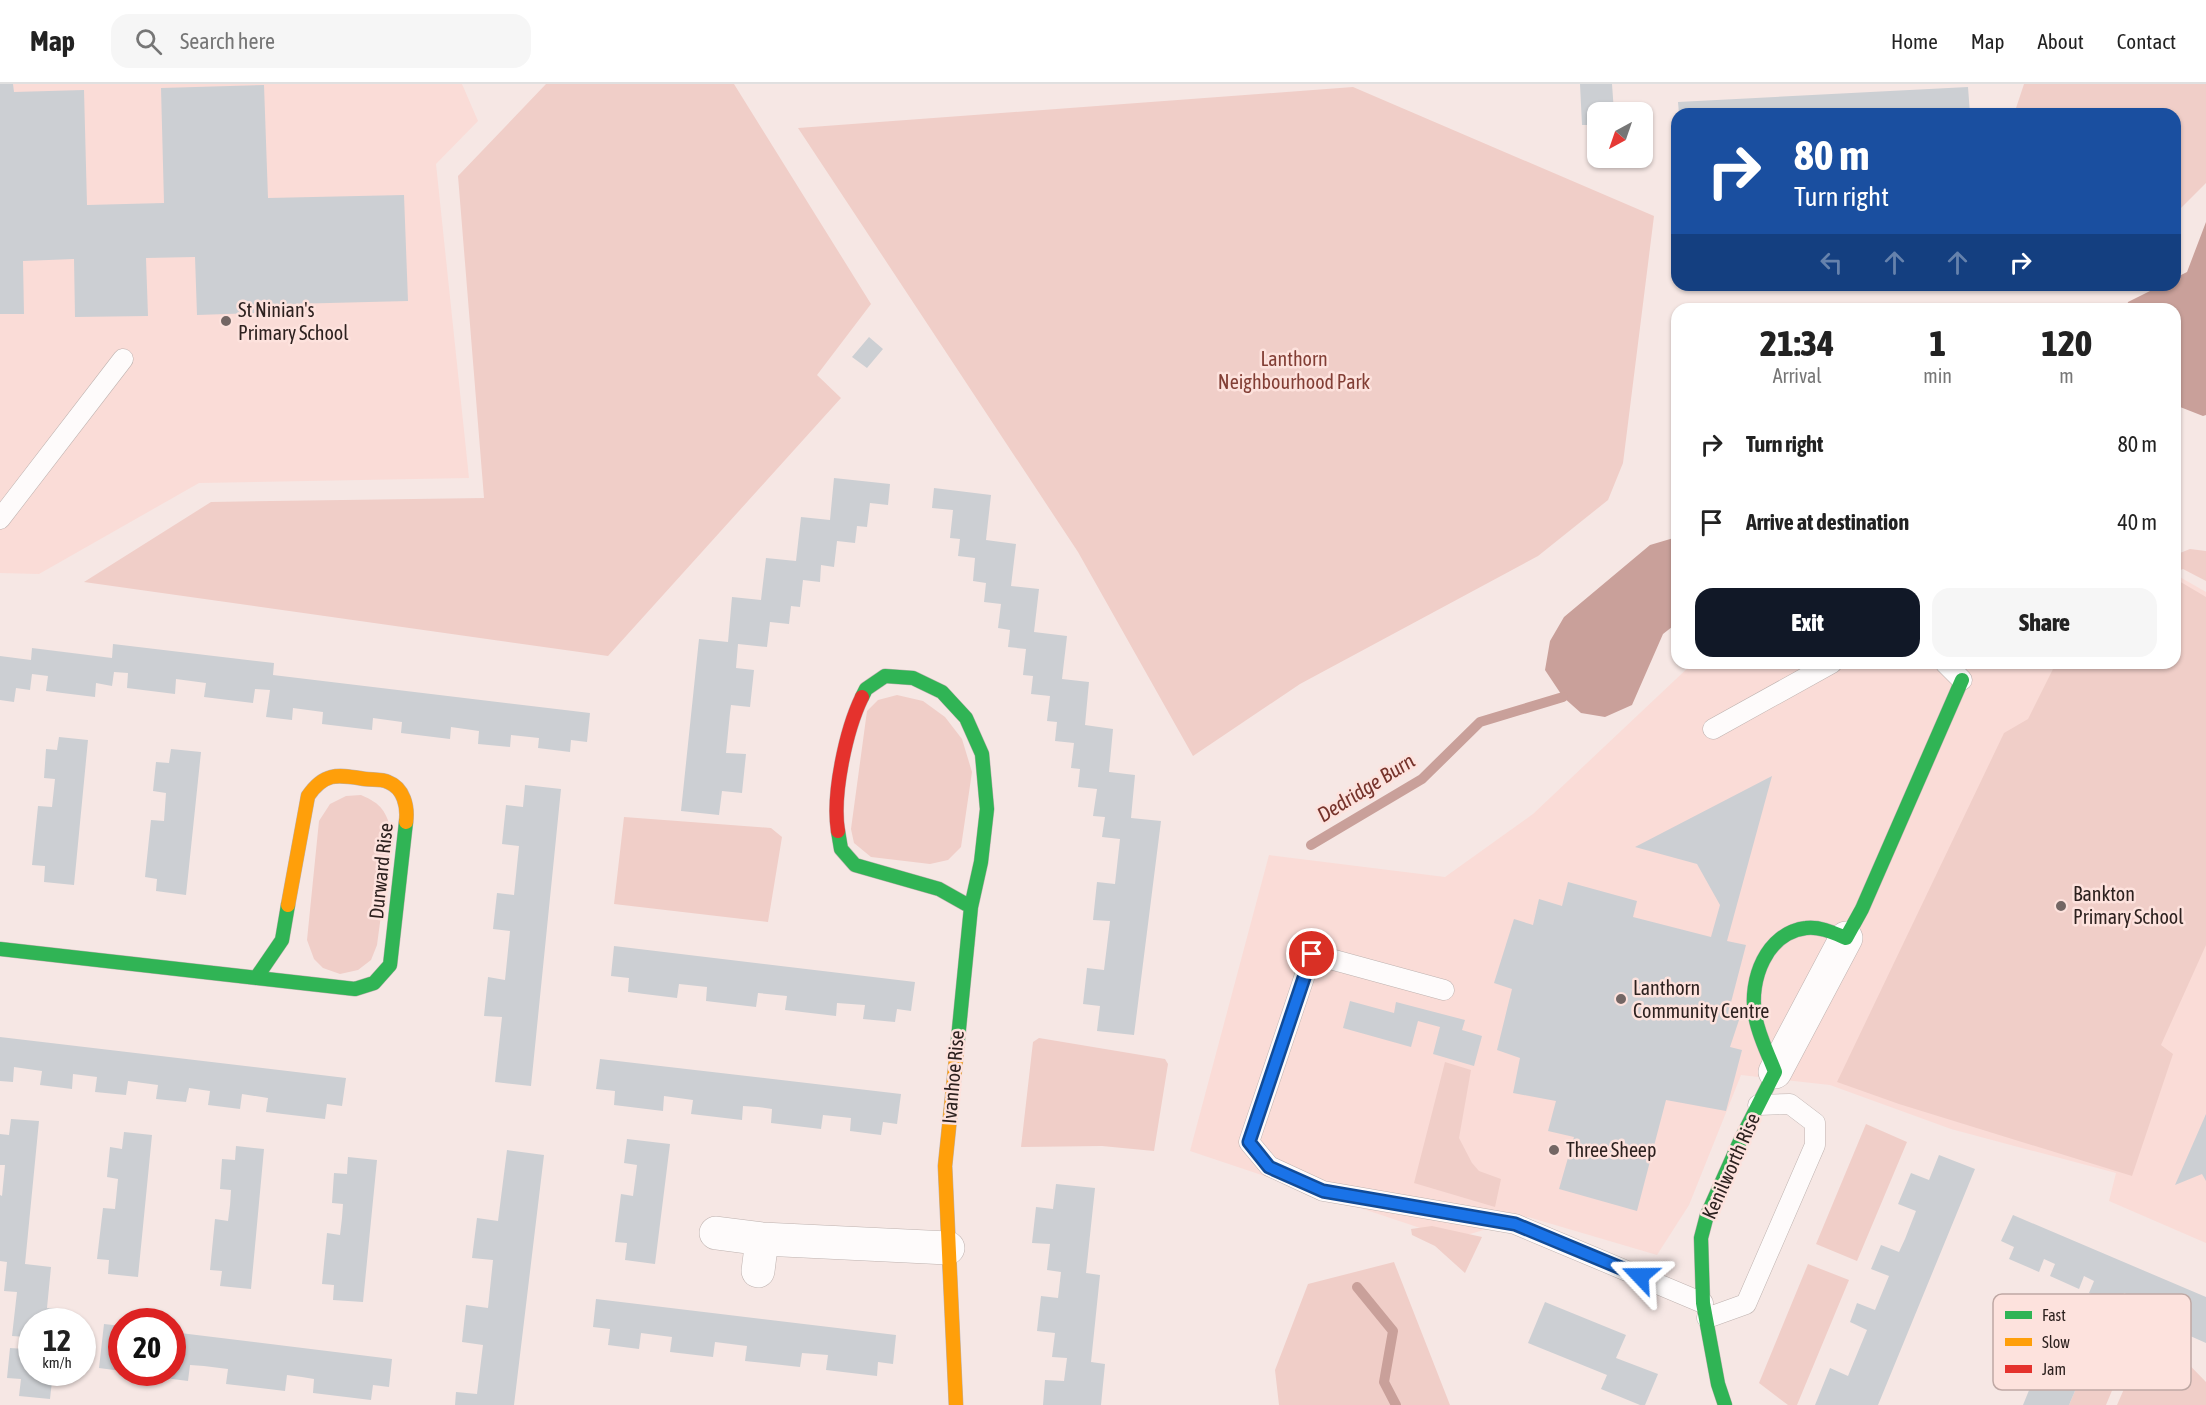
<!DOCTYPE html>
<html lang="en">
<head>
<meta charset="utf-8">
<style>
  body { margin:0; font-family:"Asap Condensed",sans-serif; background:#f6f6f6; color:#222; height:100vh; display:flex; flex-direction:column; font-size:22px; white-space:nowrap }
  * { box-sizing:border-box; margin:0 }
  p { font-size:20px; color:#767676 }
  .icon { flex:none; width:33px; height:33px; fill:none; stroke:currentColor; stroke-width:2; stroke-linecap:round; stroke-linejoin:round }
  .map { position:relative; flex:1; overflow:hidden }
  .drawer { position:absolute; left:1671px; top:219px; width:510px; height:366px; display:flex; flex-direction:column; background:#fff; border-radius:18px; box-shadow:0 2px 4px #0004 }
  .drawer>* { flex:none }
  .guide { position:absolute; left:1671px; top:24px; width:510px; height:183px; border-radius:18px; box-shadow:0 2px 4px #0004; background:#1a4fa0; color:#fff; overflow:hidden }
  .needle { width:39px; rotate:220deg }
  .controls { position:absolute; left:1587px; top:18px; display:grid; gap:12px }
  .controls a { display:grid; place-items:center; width:66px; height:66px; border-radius:12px; background:#fff; box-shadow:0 2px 4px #0004; font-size:30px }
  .speed { position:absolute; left:18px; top:1224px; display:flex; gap:12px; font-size:30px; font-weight:700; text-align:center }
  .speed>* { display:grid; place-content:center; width:78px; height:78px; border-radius:50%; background:#fff; box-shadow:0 2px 4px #0004; line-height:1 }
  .speed small { font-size:15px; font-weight:400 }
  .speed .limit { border:9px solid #d22; background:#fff; color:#111 }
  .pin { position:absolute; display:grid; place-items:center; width:51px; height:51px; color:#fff; margin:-26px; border:3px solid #fff; border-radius:50%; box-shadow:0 2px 6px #0007 }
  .me { position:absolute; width:66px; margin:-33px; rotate:293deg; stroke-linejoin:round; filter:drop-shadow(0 0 4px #0008) }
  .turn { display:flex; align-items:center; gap:21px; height:126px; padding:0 24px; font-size:27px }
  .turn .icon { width:78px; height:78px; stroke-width:2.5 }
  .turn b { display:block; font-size:42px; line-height:51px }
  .lanes { display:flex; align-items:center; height:57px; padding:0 24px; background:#0003; justify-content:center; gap:30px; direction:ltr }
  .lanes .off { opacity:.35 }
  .eta { display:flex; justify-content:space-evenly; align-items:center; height:102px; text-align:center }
  .eta b { font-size:36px; font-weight:800; line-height:42px }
  .primary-button { display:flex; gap:12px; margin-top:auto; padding:12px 24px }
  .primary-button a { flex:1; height:69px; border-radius:18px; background:#111827; color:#fff; font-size:24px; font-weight:800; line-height:69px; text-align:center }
  .primary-button a+a { background:#f6f6f6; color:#222 }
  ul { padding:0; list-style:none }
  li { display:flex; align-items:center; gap:18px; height:78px; padding:0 24px }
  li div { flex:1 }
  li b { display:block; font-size:22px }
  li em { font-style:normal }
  header { display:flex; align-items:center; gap:36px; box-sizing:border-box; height:84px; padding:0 30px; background:#fff; border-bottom:2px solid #e0e0e0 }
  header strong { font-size:28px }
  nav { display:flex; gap:33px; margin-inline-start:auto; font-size:21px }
  .search { width:420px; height:54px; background:#f6f6f6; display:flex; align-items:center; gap:15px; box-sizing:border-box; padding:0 21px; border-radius:18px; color:#767676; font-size:22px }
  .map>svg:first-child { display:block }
  .built { fill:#fadcd7 }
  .green { fill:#f0cec8 }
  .water { fill:#c9a09a }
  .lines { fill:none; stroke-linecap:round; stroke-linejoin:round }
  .stream { stroke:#c9a09a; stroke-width:10 }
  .building { fill:#cccfd3 }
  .lane-casing { stroke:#beb2af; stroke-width:21 }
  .street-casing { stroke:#beb2af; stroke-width:34 }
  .fast-casing { stroke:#beb2af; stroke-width:15 }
  .slow-casing { stroke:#beb2af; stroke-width:15 }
  .jam-casing { stroke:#beb2af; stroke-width:15 }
  .lane { stroke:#fefbfb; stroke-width:20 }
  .street { stroke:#fefbfb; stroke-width:33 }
  .fast { stroke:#30b455; stroke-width:14 }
  .slow { stroke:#ff9f0a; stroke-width:14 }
  .jam { stroke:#e5322d; stroke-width:14 }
  .route-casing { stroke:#114b97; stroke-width:15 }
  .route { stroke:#1a73e8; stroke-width:10 }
  .poi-dot { fill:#736664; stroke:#fde2dd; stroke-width:2 }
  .labels { text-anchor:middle; stroke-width:5; stroke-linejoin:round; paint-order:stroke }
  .poi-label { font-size:20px; fill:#2d211f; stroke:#fde2dd; text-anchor:start }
  .park-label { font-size:20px; fill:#823e35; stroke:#fde2dd }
  .street-label { font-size:20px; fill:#2d211f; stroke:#fde2dd }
  .water-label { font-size:21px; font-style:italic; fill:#76332b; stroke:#fde2dd }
  .key { fill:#fde2dd; stroke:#bfa8a4; stroke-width:1.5 }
  .key-label { font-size:16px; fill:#2d211f }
</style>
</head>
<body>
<header>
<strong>Map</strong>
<div class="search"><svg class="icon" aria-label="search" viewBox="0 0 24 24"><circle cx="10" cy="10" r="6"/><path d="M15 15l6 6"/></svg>Search here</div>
<nav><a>Home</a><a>Map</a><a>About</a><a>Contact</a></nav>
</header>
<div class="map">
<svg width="2206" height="1321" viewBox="0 0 2206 1321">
  <rect width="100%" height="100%" fill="#f6e7e4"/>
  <path class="built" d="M0,0H462L478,37L436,80L469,394L199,399L39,490L0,489Z
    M2178,492L2206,508V1159L2109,1117L2116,1089L1951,1045L1830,1001L1741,991L1689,1121L1657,1171L1528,1133L1453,1155L1190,1067L1269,771L1445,793L1533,730L1693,579H2175V493Z"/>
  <path class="green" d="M546,0H734L871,220L817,291L841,314L608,572L84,498L211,418L484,414L458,92Z
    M2024,0H2206V99L2175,130V30H2014Z
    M1353,3L1654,132L1623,379L1608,416L1538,472L1300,600L1193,672L1078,468L798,44Z
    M2190,465L2206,467V497L2183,485L2175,488V471Z
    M2179,497L2206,513V861L2161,961L2173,970L2132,1092L1899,1020L1837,998L2004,649L2028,635L2056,579H2175V498Z
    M897,611L923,617L945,633L962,655L972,688L961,763L948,776L930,780L871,773L854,759L851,745L867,627L878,616Z
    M361,711C382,720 386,727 392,749L377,861L371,876L358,886L340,890L323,884L314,875L307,856L319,737L330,720L346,712Z
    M624,733L771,744L782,753L768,838L614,820Z
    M1039,954L1165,975L1168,980L1154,1067L1102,1062L1021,1063L1033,958Z
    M1445,978L1471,986L1459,1054L1472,1079L1479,1087L1501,1095L1495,1123L1414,1099Z
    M1866,1040L1907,1058L1857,1177L1816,1160Z
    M1432,1142L1482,1153L1465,1189L1435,1162L1412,1151L1411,1145Z
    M1394,1178L1450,1321H1279L1275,1286L1308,1200Z
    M1808,1180L1849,1196L1797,1321H1788L1759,1299Z
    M2148,1250L2168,1259L2206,1298V1321H2117Z
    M2097,1255L2128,1268L2106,1321H2069Z"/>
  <path class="water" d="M2206,138V331L2203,332L2175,321V225H2126L2128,218L2162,201H2175V194L2187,188Z
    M1677,453V539L1663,550L1632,621L1605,633L1581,629L1563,613L1545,586L1550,557L1564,533L1650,461Z"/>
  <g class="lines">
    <path class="stream" d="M1311,761L1422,695L1480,638L1563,613
      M1357,1203L1393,1247L1384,1298L1396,1321"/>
  </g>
  <path class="building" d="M0,0H13L14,8L84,6L87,121L164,119L161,4L264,1L268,114L404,111L408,217L290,220V228L197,231L195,173L146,174L148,232L75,233L74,175L23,177L24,230H0Z
    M1580,0H1612L1614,28H1598V41H1582Z
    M1968,3L1970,30H1679L1678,18Z
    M869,253L883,265L867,284L852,273Z
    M834,394L890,400L888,421L870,419L867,443L857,442L855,459L837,457L834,483L821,481L820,498L803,496L800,523L791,522L789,540L770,538L767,563L738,560L736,584L754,586L750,623L731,621L730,629L726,669L746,670L742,709L722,707L719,731L681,727L699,555L728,558L732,513L761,516L766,474L796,477L801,433L830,436Z
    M934,404L991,411L986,456L1016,460L1011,502L1039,505L1034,548L1067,552L1062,595L1089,598L1085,641L1113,645L1109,688L1135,691L1131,734L1161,737L1134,951L1097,947L1100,922L1083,920L1087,884L1104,886L1110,837L1093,836L1097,798L1115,800L1120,755L1102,753L1105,733L1093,732L1097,705L1078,703L1080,685L1071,684L1074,659L1055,657L1057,638L1047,637L1050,612L1031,610L1033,592L1023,591L1026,565L1008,563L1010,546L998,544L1001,520L984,518L986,499L973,497L975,474L958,472L960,455L950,454L953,426L932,424Z
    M113,560L274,579L273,591L590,629L587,658L571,656L570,668L538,664L539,654L511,651L510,663L478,660L479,647L451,643L450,655L401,649L402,638L373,634L372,646L322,640L323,628L293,624L292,636L266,633L270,606L255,605L253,619L204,613L206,599L176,595L175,610L127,604L128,589L114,588L112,602L96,599L95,613L46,607L48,592L32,590L30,606L16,604L14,618L0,616V572L31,576L32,564L112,574Z
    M59,653L88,656L74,801L44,798L45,782L32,781L38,722L52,723L55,695L44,694L46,665L57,666Z
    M171,665L201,668L186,811L156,807L157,795L145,793L151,736L164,737L166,709L153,707L156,678L169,679Z
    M1772,692L1727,857L1746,861L1729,926L1741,930L1730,963L1742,966L1726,1027L1666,1016L1637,1127L1559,1105L1574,1053L1548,1047L1556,1017L1513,1009L1520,974L1497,966L1512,905L1494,899L1514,835L1533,841L1539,815L1562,822L1568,798L1637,817L1633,833L1711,853L1720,821L1697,780L1635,763Z
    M525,701L561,705L531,1002L495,998L502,933L484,932L488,893L505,896L510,847L493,845L497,809L514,811L519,762L502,760L506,721L523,723Z
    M614,862L915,898L911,927L897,925L895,938L863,935L865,921L837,919L836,932L785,926L787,912L758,909L756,923L706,917L707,903L679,900L677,914L628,908L629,894L611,892Z
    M1350,917L1394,929L1396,918L1465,936L1462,946L1482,952L1474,982L1433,970L1440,943L1418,937L1411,963L1343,944Z
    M0,953L346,994L342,1022L327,1020L325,1035L266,1028L268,1014L242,1010L240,1025L208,1021L210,1007L189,1004L186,1018L156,1015L158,1001L128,997L126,1011L95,1008L97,993L73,990L72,1005L40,1001L42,987L14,983L13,998L0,997Z
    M600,975L901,1010L897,1040L883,1038L881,1051L850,1047L851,1034L823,1031L821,1045L771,1039L772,1025L758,1023L743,1022L742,1036L691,1030L693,1016L664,1012L663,1027L614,1021L615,1007L596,1005Z
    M2206,1030V1097L2202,1090L2175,1101Z
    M11,1035L39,1037L25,1180L51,1183L47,1224L60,1225L58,1238H32V1288H53L50,1315L19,1312L21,1295L7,1294L10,1264L25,1265L26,1253L12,1252L17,1208L4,1207L7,1178L0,1177V1111L2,1112L5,1081H0V1050L9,1051Z
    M124,1048L152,1051L138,1193L108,1190L109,1176L97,1175L103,1124L115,1125L118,1095L107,1093L110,1063L122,1065Z
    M627,1055L670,1060L655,1180L625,1176L627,1159L615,1158L621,1110L633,1112L637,1081L624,1079Z
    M236,1062L264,1065L251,1205L220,1202L222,1187L210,1186L215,1135L228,1137L230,1121L231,1106L220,1105L222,1075L235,1076Z
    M507,1066L544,1071L514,1321H455L456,1308L477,1310L483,1261L462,1258L466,1221L488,1224L493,1176L472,1174L477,1134L498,1137Z
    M1939,1071L1975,1085L1878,1321H1815L1830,1284L1848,1292L1867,1246L1850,1238L1857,1219L1875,1226L1889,1192L1871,1185L1881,1161L1899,1168L1905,1155L1916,1127L1898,1120L1911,1089L1929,1096Z
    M348,1073L377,1076L363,1218L333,1216L334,1201L322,1200L327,1149L340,1151L342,1134L343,1120L332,1119L334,1089L347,1090Z
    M1056,1100L1095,1104L1086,1189L1100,1191L1091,1278L1105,1280L1101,1321H1043L1045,1296L1064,1297L1067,1274L1052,1273L1055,1249L1037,1247L1041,1212L1058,1214L1061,1188L1047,1186L1050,1160L1032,1159L1036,1123L1053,1125Z
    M2013,1131L2206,1213V1259L2170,1243L2175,1231L2163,1226L2158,1239L2130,1227L2135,1214L2124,1209L2118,1222L2089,1209L2094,1197L2084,1192L2079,1205L2050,1192L2055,1180L2044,1175L2039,1188L2009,1175L2014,1163L2001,1157Z
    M596,1215L896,1251L893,1280L878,1278L877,1292L826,1286L828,1271L802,1269L800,1283L745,1277L747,1262L715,1258L713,1273L670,1268L672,1253L641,1249L639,1265L608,1261L610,1245L593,1243Z
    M1545,1218L1626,1251L1616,1274L1658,1290L1645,1321H1640L1601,1305L1607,1291L1528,1259Z
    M104,1240L122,1242V1287L99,1284Z
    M2072,1244L2097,1255L2069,1321H2023L2034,1294L2048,1300L2054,1287L2040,1282L2053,1253L2066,1258Z
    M172,1248L392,1275L389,1303L373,1301L371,1316L313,1309L314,1295L302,1293L287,1291L285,1307L226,1300L228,1285L204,1282L190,1281L188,1297L157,1293V1288H172Z"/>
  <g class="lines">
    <g class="lane-casing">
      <path id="lane" d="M0,435L123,275
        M1945,579L1962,596
        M1713,645L1832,579
        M1444,906L1312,870L1249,1058L1269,1082L1323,1107L1515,1140L1703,1219
        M1707,1234L1746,1220L1815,1061V1039L1790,1020L1758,1021"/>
    </g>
    <g class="street-casing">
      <path id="street" d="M1775,988L1846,854
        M716,1149L762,1155L948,1164
        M758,1187L762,1155"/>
    </g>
    <g class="fast-casing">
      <path id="fast" d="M862,613L866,605L885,592L913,594L942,608L966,634L982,670L987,725L981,778L971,823L957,965
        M838,747L841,765L855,781L939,805L971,823
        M0,865L355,905L374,899L390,881L406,738
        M256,894L282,856L288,821
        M1725,1321L1718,1300L1703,1219L1701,1154L1707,1131L1740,1057L1775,988C1768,969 1758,951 1755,931C1749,896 1766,849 1806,844C1819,842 1834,849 1846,854L1862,825L1962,596"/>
    </g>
    <g class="slow-casing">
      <path id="slow" d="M288,821L308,712C325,687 339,691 365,695C372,696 382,695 388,698C404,704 408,723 406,738
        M956,1321L945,1082L957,965"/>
    </g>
    <g class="jam-casing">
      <path id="jam" d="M838,747C832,711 846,646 862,613"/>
    </g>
    <use href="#lane" class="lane"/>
    <use href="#street" class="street"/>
    <use href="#fast" class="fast"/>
    <use href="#slow" class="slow"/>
    <use href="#jam" class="jam"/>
  </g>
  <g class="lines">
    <g class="route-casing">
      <path id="route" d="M1312,870L1249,1058L1269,1083L1323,1107L1515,1140L1640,1192"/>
    </g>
    <use href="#route" class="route"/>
  </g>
  <g class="poi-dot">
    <circle cx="226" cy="237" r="6"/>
    <circle cx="2061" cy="822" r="6"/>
    <circle cx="1621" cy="915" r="6"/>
    <circle cx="1554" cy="1066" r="6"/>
  </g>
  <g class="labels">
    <g class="poi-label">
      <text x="238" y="233">St Ninian's<tspan x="238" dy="23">Primary School</tspan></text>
      <text x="2073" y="817">Bankton<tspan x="2073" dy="23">Primary School</tspan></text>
      <text x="1633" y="911">Lanthorn<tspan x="1633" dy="23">Community Centre</tspan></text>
      <text x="1566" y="1073">Three Sheep</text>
    </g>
    <g class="park-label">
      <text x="1294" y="282">Lanthorn<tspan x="1294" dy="23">Neighbourhood Park</tspan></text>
    </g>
    <g class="street-label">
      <text transform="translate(381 787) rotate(-84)" y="7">Durward Rise</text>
      <text transform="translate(953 993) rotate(-85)" y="7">Ivanhoe Rise</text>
      <text transform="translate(1731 1082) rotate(-66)" y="7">Kenilworth Rise</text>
    </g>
    <g class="water-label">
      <text transform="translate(1366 704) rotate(-32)" y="7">Dedridge Burn</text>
    </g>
  </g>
  <rect x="1993" y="1210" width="198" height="96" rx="9" class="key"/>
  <rect x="2005" y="1227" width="27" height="8" fill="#30b455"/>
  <rect x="2005" y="1254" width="27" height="8" fill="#ff9f0a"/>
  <rect x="2005" y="1281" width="27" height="8" fill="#e5322d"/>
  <g class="key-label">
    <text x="2042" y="1237">Fast</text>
    <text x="2042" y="1264">Slow</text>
    <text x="2042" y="1291">Jam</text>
  </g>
</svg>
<div class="controls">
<a><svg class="needle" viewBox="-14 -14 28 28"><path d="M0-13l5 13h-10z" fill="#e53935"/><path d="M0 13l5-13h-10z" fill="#767676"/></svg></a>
</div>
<div class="speed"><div>12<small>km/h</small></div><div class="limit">20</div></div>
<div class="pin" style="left:1312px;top:870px;background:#d93025"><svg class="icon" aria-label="arrive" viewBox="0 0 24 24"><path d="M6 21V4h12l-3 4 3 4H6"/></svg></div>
<svg class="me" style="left:1640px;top:1192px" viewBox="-20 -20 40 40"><path d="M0-17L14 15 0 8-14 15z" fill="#1a73e8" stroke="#fff" stroke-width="4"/></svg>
<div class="guide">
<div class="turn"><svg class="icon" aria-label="right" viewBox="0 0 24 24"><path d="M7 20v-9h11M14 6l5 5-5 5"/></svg><div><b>80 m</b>Turn right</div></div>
<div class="lanes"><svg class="icon off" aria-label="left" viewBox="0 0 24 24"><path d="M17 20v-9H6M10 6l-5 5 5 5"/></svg><svg class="icon off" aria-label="ahead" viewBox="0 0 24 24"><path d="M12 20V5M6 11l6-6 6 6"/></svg><svg class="icon off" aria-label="ahead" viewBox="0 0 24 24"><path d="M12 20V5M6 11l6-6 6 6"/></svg><svg class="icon" aria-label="right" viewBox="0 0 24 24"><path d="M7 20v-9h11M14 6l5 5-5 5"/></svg></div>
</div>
<section class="drawer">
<div class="eta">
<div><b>21:34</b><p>Arrival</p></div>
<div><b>1</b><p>min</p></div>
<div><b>120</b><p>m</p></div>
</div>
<ul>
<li><svg class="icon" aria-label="right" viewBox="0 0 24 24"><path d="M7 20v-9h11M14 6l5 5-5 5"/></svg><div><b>Turn right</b></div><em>80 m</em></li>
<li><svg class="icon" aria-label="arrive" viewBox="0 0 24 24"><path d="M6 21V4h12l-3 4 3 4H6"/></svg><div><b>Arrive at destination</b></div><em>40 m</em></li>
</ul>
<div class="primary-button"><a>Exit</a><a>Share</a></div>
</section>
</div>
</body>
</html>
